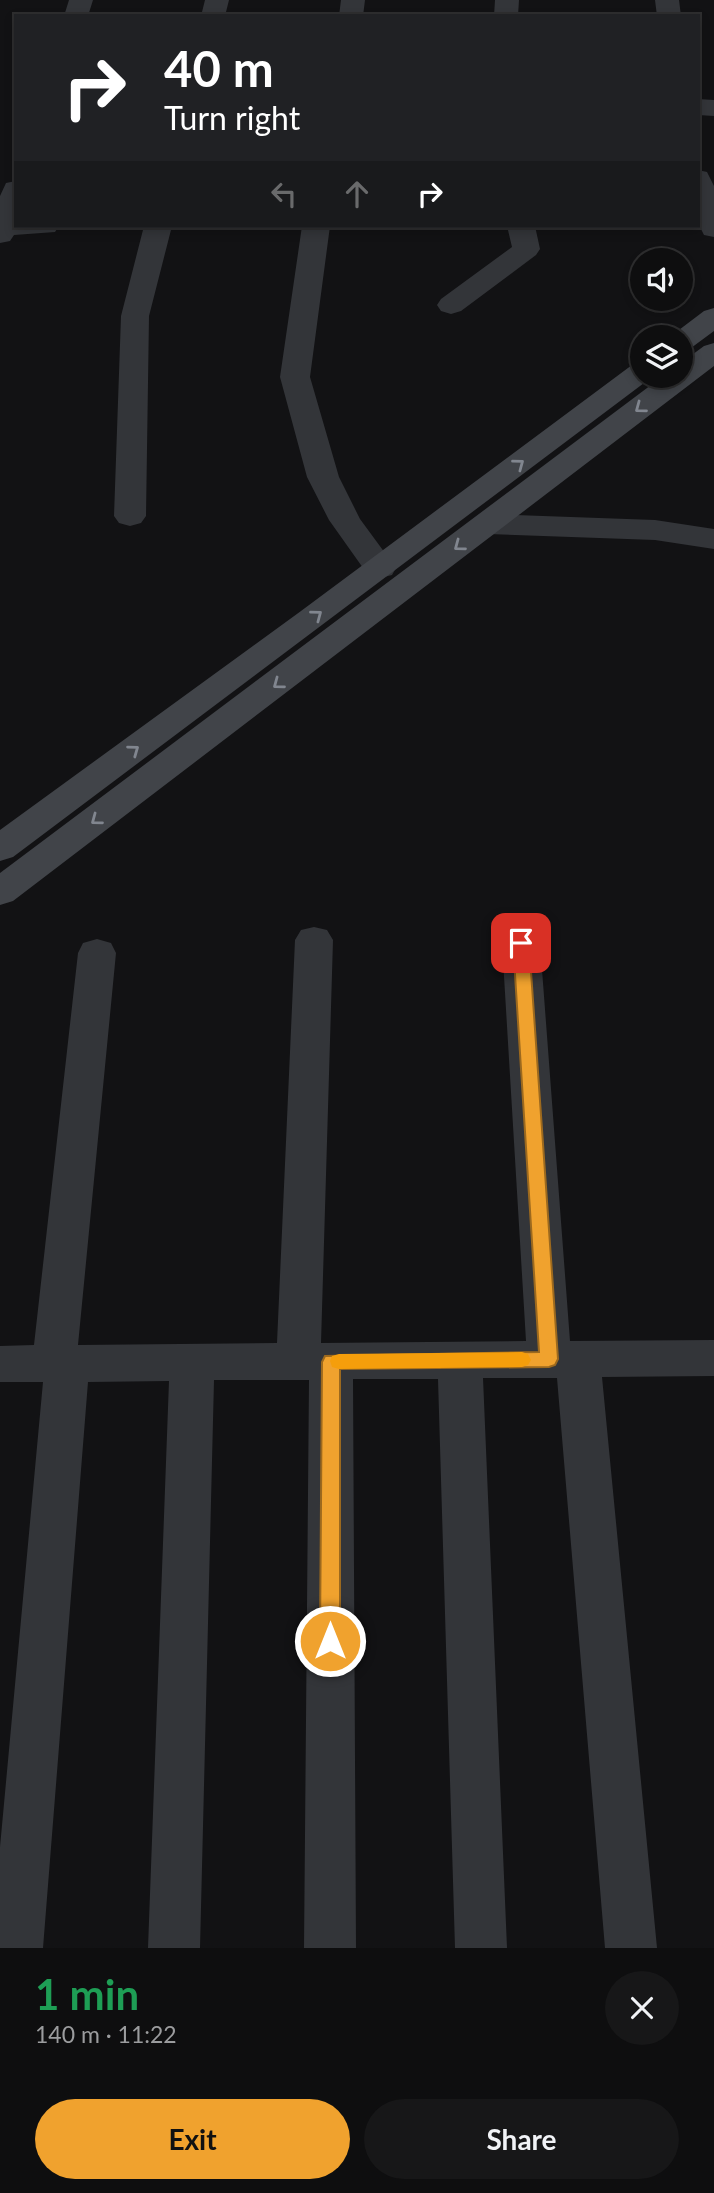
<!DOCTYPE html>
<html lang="en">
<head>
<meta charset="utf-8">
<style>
  body { margin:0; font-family:Lato,sans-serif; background:#171718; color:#f1f3f6; height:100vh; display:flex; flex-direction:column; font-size:26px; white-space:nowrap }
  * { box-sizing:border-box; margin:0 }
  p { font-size:23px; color:#9b9c9e }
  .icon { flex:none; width:38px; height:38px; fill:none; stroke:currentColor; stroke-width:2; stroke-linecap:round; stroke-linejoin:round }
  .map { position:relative; height:1948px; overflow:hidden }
  .sheet { display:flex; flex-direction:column; background:#0e0e0f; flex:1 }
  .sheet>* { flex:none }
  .top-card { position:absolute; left:14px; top:14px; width:686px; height:214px; border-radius:0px; box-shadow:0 4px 10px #0003,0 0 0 2px #2e2e2f; background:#202124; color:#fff; overflow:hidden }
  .buttons { position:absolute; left:630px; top:248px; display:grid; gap:14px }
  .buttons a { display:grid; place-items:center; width:63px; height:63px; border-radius:50%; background:#0e0e0f; box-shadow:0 4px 10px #0003,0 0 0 2px #2e2e2f; font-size:35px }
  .pin { position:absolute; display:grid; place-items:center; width:60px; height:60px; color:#fff; margin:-30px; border-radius:14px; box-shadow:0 4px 10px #0006 }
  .me { position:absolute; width:77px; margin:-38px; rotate:0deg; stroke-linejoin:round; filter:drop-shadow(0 0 5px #0008) }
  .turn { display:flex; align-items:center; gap:24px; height:147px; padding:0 35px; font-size:32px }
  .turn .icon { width:91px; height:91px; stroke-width:2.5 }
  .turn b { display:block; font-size:49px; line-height:60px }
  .lanes { display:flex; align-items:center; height:66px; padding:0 35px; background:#0003; justify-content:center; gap:35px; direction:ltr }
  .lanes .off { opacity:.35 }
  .round { display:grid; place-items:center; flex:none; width:74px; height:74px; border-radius:37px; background:#171718 }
  .summary { display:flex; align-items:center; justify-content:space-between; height:119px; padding:0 35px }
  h1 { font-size:42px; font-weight:700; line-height:52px; color:#1e9e55 }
  .cta { display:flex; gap:14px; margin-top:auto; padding:14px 35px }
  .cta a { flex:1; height:80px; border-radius:42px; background:#f0a22e; color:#111; font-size:28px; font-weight:700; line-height:80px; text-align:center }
  .cta a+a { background:#171718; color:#f1f3f6 }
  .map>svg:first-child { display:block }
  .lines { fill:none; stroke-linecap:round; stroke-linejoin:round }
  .street { fill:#333539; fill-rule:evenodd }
  .secondary { fill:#414449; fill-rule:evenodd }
  .oneway { stroke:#81868f }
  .route { fill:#f0a22e; stroke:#9c691e; stroke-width:2 }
  .slow { fill:#f59e0b }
</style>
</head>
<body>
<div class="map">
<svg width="714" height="1948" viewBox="0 0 714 1948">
  <rect width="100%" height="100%" fill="#121214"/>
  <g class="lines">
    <path class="street" d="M69,0H93L88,16H64Z
      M205,0H229L225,16H201Z
      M341,0H365L363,16H339Z
      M495,0H519L518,16H494Z
      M655,0H679L681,16H657Z
      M698,99L714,100V116L698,115Z
      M698,170L707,172L714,186V237L704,235L698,223Z
      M16,181V226H59L55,232L14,235L10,241L0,243V196L6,183Z
      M144,226H172L149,316L146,516L141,523L130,526L119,523L114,516L121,316Z
      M302,226H330L310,377L339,477L360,519L396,568L392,575L380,578L368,575L329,520L307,477L280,377Z
      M507,226H535L540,249L536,255L461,311L451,314L441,311L437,305L441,299L512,247Z
      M488,514L655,520L714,529V549L655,540L488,534L477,531L472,524L477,517Z
      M314,927L327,930L333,940L321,1343L526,1341L502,943L508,933L521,929L534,933L540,943L570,1341L714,1340V1376L602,1377L657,1948H605L557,1378H483L507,1948H455L438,1379H353L356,1948H304L309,1380H214L200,1948H148L169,1381L88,1382L43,1948H0V1847L43,1382H0V1346L34,1345L78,953L83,943L97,939L111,943L116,953L78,1345L277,1343L295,940L301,930Z"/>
    <path class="secondary" d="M714,308V331L691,348L681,351V338H669L671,336L704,311Z
      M714,343V366L13,901L0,905V873L663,376H681V363L704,346Z
      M642,362V376L652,377L13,857L0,861V830L301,611L632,365Z"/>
  </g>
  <defs><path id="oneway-chevron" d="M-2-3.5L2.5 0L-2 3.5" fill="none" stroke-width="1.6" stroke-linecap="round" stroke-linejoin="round" transform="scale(1.75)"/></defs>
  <g class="oneway">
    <use href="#oneway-chevron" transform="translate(640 408) rotate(143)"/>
    <use href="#oneway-chevron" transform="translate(519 464) rotate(-37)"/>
    <use href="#oneway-chevron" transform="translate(459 546) rotate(143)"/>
    <use href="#oneway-chevron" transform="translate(317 615) rotate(-37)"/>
    <use href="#oneway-chevron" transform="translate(278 684) rotate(143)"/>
    <use href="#oneway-chevron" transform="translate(134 750) rotate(-36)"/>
    <use href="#oneway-chevron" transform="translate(96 820) rotate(143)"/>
  </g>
  <path class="route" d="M521,937L529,943L558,1359L555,1365L549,1367L340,1369V1641L337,1647L330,1650L323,1647L320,1641L322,1362L325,1356L539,1352L513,943Z"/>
  <path class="slow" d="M522,1352L528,1354L531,1360L528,1365L522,1367L339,1369L332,1367L330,1361L332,1356L339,1354Z"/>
</svg>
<div class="buttons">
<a><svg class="icon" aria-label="sound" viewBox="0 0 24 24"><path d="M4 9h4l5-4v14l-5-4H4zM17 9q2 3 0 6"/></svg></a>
<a><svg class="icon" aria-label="layers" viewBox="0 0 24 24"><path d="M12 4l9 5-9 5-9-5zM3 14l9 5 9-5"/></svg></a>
</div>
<div class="pin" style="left:521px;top:943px;background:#d93025"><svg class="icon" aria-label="arrive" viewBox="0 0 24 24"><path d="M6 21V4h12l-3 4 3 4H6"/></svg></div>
<svg class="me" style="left:330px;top:1641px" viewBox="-20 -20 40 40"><circle r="17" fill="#f0a22e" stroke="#fff" stroke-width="3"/><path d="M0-11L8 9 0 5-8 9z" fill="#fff"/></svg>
<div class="top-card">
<div class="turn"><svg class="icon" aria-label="right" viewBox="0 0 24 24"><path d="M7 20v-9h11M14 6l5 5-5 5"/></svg><div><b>40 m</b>Turn right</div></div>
<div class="lanes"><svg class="icon off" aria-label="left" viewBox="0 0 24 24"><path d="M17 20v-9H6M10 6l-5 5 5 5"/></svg><svg class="icon off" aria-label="ahead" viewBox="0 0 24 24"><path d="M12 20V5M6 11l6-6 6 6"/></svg><svg class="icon" aria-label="right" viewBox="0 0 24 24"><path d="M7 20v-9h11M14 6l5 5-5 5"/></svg></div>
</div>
</div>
<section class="sheet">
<div class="summary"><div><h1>1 min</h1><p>140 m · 11:22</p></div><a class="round"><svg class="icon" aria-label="close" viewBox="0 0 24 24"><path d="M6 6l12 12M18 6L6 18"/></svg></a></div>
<div class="cta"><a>Exit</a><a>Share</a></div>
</section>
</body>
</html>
